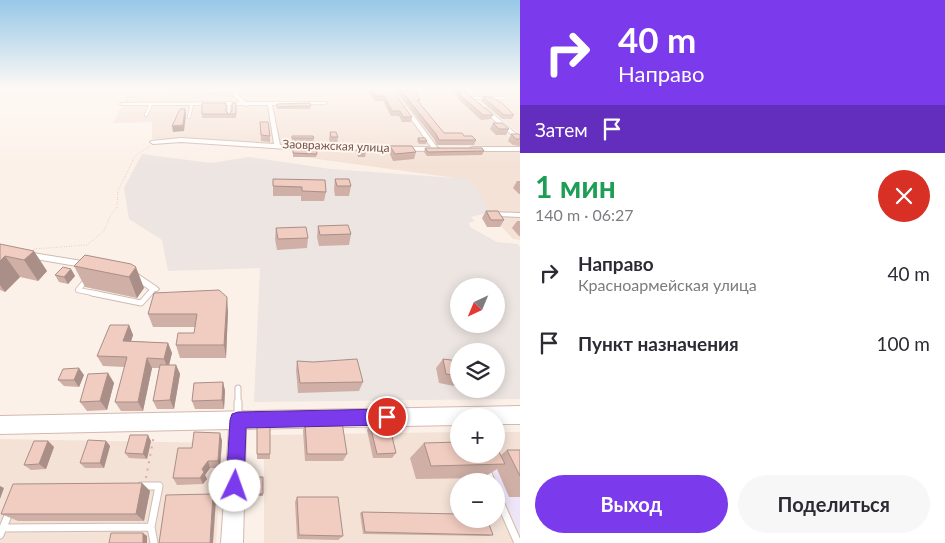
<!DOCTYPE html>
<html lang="ru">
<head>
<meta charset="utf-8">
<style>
  body { margin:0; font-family:Lato,sans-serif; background:#f7f7f7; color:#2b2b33; height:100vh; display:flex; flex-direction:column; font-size:19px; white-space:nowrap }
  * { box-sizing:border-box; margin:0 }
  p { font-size:16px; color:#7c7c81 }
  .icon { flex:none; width:28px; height:28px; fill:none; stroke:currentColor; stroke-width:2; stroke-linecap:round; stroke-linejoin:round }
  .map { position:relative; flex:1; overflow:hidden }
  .details { display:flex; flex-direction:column; background:#fff; width:425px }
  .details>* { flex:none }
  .hud { background:#7c3aed; color:#fff; overflow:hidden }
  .needle { width:32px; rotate:224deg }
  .controls { position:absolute; left:450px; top:278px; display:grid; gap:10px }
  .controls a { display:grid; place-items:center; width:55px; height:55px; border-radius:50%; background:#fff; box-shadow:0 2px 12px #0003; font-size:25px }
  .pin { position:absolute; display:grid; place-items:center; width:42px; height:42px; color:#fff; margin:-21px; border:2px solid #fff; border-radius:50%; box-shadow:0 1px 5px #0007 }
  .me { position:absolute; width:55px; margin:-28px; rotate:3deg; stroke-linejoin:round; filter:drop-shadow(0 0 4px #0008) }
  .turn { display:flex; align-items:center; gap:18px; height:105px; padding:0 15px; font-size:22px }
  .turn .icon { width:65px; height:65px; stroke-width:2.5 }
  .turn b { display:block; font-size:35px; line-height:42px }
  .then { display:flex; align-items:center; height:48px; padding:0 15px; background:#0003; gap:10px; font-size:19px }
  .round { display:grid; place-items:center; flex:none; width:52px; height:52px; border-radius:26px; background:#f7f7f7 }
  .head { display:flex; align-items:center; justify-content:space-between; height:85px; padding:0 15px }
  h1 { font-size:30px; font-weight:700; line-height:38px; color:#1e9e55 }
  .action { display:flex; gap:10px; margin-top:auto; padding:10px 15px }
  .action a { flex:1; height:58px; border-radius:30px; background:#7c3aed; color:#fff; font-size:20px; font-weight:700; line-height:58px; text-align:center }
  .action a+a { background:#f7f7f7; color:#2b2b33 }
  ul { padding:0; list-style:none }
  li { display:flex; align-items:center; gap:15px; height:70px; padding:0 15px }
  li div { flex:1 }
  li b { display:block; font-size:19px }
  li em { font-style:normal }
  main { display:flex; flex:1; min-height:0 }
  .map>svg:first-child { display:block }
  .residential { fill:#f4e2d7; fill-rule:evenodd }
  .industrial { fill:#ede5e2; fill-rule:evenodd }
  .education { fill:#eee5f9 }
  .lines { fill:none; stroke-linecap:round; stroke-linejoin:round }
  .lane-far3-casing { stroke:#d0bab1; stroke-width:4 }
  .lane-far2-casing { stroke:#d0bab1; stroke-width:6 }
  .lane-far1-casing { stroke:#d0bab1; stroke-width:7 }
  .lane-casing { stroke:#d0bab1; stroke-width:9 }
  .street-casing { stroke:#d0bab1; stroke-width:2 }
  .secondary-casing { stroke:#d3b9af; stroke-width:2 }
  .path-far1 { stroke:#d6afa4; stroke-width:1; stroke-dasharray:0.5 2; stroke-linecap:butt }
  .path { stroke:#d6afa4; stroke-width:2; stroke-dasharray:2 5.5; stroke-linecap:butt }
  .lane-far3 { stroke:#fff; stroke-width:2.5 }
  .lane-far2 { stroke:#fff; stroke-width:4.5 }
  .lane-far1 { stroke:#fff; stroke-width:5 }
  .lane { stroke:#fff; stroke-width:7 }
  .street { fill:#fff; fill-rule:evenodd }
  .secondary { fill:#fff; fill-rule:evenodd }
  .wall { fill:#cfafa6 }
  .shaded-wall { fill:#a98f87 }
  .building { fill:#f1ccc1; stroke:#a98f87 }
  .route { fill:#7c3aed; stroke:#51269a }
  .labels { text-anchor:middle; stroke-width:4; stroke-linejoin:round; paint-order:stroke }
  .far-street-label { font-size:12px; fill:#76544d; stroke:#fff6ef }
</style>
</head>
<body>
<main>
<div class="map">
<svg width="520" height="543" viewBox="0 0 520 543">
  <rect width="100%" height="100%" fill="#fcf1e9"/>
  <path class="residential" d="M164,88H455L520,146L268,144L152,139V122L113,123L128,94H163Z
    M466,88H520V134Z
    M299,149L520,152V240L513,239L455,178L303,157Z
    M459,432V454H496V432H520V543H264V435ZM459,481H496V519H459Z
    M0,439L222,443L216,543H0Z"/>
  <path class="industrial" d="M142,154L211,163L249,157L331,169L470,179L491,212L471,217L475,221L469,223L470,227L497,242L518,244L520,247V399L254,402L260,268L168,271L162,240L129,219L124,188ZM459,286H496V324H459ZM459,351H496V389H459Z"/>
  <path class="education" d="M486,457L520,458V535Z"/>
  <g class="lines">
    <g class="lane-far3-casing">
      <path id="lane-far3" d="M462,90H477L475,88
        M205,91L234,90
        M471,98H505
        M229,104V114
        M146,115L151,104
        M189,117L192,104"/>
    </g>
    <g class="lane-far2-casing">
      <path id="lane-far2" d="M87,279L78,290L98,294
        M149,294L154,289"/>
    </g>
    <g class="lane-far1-casing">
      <path id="lane-far1" d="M92,293L141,303L150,293
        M238,388V404"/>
    </g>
    <g class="lane-casing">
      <path id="lane" d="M238,402V416
        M487,471L491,481
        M496,493L518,543
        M151,527L154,543
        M2,528L151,527L159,486H141
        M0,535L9,513"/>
    </g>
    <g class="street-casing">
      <path id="street" d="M232,88H236L238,95L246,102H327V103L325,104L272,105L280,145L431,147L389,88H393L437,147L440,149L435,151L287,149L181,142L153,144L150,142L151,141L181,138L274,144L268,105H249L247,106L244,105H122L120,104L122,103L240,102L234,96Z
        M482,108H486L520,137V142L482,110Z
        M520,147V151H472L469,149L472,147Z
        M493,212L520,213V217L496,216H493Z
        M27,252L88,262L92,265L88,268L24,257L23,255Z
        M132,270L157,287L159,289L157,291H151L129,275L128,273L129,271Z"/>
    </g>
    <g class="secondary-casing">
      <path id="secondary" d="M520,406V424H496V416H459V425L246,429L243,543H221L229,429L0,434V416Z"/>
    </g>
    <path class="path-far1" d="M34,249L87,245L104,231L110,216L117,208L118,191L135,156L150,146"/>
    <path class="path" d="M146,478L154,435"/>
    <use href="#lane-far3" class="lane-far3"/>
    <use href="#lane-far2" class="lane-far2"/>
    <use href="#lane-far1" class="lane-far1"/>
    <use href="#lane" class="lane"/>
    <use href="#street" class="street"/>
    <use href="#secondary" class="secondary"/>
  </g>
  <path class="wall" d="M369,88H391L412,117L411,122H402L399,116H391L383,101H375L368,91Z
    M394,88H415L414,91L420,100L419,103L444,133L464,136L476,140L474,145H437L434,139Z
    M449,88H461L493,115L491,119L481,120L457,98L458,97L455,95L456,94Z
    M483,97L514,115L512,119H502L481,101Z
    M236,103V118H202V114L226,112L229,114L232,111Z
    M277,104L311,106L310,109H277Z
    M260,122L270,136V142L261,141Z
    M493,123L509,129L506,135H496L490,129Z
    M330,132L338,137L337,144L330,143L329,139Z
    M511,134L520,135V146L513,145L508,141Z
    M292,136L314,138L313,143H292Z
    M418,138L427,141L426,144H419L417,141Z
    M357,145L366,151L365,157H358L356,151Z
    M390,146L416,152L414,159L393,161L389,152Z
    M293,148L317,154L316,157H293Z
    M425,148L484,151L482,155L427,156L424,152Z
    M273,179L326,192L324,201H301V196H273Z
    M335,179L351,186L349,196H335L334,189Z
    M517,181H520V194H519L513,188Z
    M486,211L504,220L500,227H487L482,218Z
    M517,221H520V236H519L512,228Z
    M318,226L351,234L349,245L319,246L317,237Z
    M276,228L308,238L307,248L277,250L275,239Z
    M0,244L47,271L38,281L20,277L5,292L0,290Z
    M131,264L144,288L137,298L85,287L74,266Z
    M71,269L75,276L68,284L59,282L55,275Z
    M228,311L226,358H180L176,345L194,333L195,327H153L148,314Z
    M129,325L133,335L131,341L168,343L172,353L169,365H176L180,374L174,409H157L153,401L159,368H152L143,411H121L115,402L125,367L103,366L97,356Z
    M443,359L459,361V387L439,383L436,368Z
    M297,361L363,382L359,391L298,393L296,370Z
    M108,373L114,383L107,410L87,411L80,402Z
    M84,375L79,387L64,386L58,380Z
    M223,382L225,391L224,409H195L192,401Z
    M305,422L347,454L343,461H305L303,431Z
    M257,425L270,454V459H257Z
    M370,425L396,453L392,458H373L367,430Z
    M220,433L222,441L220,468H210L205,475L207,479L203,484L177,485L173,478L192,448Z
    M48,441L54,447L46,469L31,470L24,465Z
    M106,441L110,446L104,468H85L80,463Z
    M151,441L147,459L129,458L125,453Z
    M424,443L501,455L507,450H520V497H509L497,469L483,478L416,479L410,458Z
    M255,477H263V496H255Z
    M142,483L150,491L144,521H18L1,514Z
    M297,497L343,536L338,540L297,539L295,502Z
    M362,512L493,535L489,536L363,534L360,513Z"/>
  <path class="shaded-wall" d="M185,109L186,115L184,131L173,132L172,126Z
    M34,251L47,271L38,281L24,260Z
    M5,256L20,277L5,292L0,285V261Z
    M136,267L144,288L137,298L129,277Z
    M71,269L75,276L68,284L64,277Z
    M227,297L228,311L226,358L224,345Z
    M129,325L133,335L128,351L123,341Z
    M168,343L172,353L168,369L164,359Z
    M147,358L152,368L143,411L138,402Z
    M176,365L180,374L174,409L170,400Z
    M79,368L84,375L79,387L74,380Z
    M108,373L114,383L107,410L100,401Z
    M223,382L225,391L224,409L222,400Z
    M220,433L222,441L220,468L218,461Z
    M148,435L151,441L147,459L143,454Z
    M48,441L54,447L46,469L39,464Z
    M106,441L110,446L104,468L100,463Z
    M208,461L210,468L205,475L207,479L203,484L200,478L202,469Z
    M142,483L150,491L144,521L136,514Z
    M0,486L4,488L0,499Z
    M213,494L216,500L213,543H210Z
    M143,533L147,536V543H143Z"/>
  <path class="building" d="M370,88H391L412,117H403L400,111H392L384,96H376Z
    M399,88H413L420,100H417L444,133H462L464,136H472L476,140H439L436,134Z
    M456,88H461L493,115H483L459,94H461L457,91H459Z
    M483,97H491L502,103L514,115H504Z
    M202,103H226V112L229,114L232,111V103H236V114H202Z
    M310,103L311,106H297L277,107V104Z
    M180,109H185L183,125L172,126Z
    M260,122H268L270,136L261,135Z
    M493,123H502L509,129H499Z
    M330,132H336L338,137H331Z
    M511,134H519L520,135V139H516Z
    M292,136H313L314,138H292Z
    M418,138H425L427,141H420Z
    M357,145H364L366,151H360Z
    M390,146H412L416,152L395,154Z
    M293,148H316L317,154L293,153Z
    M425,148H482L484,151L428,152Z
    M273,179L325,180L326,192L302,191V187L273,186Z
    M335,179H349L351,186H337Z
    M486,211H498L504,220H491Z
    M348,225L351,234L320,235L318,226Z
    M306,227L308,238L278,239L276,228Z
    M0,244L34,251L24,260L5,256L0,261Z
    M85,255L131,264L136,267L129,277L74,266Z
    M63,267L71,269L64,277L55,275Z
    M219,290L227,297L224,345H176L178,333H194L197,314H148L154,293Z
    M110,325H129L123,341L168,343L164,359L147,358L138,402H115L127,357L97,356Z
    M357,359L363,382L300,383L297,361L313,362Z
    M443,359L459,361V376L446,374Z
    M160,365H176L170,400L153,401Z
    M79,368L74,380H58L63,369Z
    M108,373L100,401L80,402L88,374Z
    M223,382L222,400L192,401L194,383Z
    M305,422H342L347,454H307Z
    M389,424L396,453L377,454L370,425Z
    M257,425H270V454H257Z
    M194,432L220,433L218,461H208L202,469L204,472L200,478H173L178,448H192Z
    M130,435H148L143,454L125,453Z
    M88,440L106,441L100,463H80Z
    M34,441H48L39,464L24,465Z
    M459,442V454H496V446L505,464L431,466L424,443Z
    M507,450H520V476Z
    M255,477H263V494H255Z
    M142,483L136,514H1L13,484Z
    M213,494L210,543H159L166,495Z
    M297,497H338L343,536L299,535Z
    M362,512L459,514V519H487L493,535L365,532Z
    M111,533H143V543H109Z"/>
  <linearGradient id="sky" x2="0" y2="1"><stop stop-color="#97c8e7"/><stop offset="0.54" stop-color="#fef9f5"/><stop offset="1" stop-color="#fef9f5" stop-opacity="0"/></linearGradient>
  <rect width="520" height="164" fill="url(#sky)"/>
  <path class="route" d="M387,409L393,411L395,417L393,422L387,425L246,428L244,486L241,492L235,495L228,492L226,486L230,420L232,414L238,412Z"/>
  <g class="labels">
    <g class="far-street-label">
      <text transform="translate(336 146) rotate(2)" y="4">Заовражская улица</text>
    </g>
  </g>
</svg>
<div class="controls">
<a><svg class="needle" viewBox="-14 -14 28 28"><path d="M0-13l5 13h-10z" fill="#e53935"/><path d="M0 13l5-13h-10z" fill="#7c7c81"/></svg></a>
<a><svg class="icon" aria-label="layers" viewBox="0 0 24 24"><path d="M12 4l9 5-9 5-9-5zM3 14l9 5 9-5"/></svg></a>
<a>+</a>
<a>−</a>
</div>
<div class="pin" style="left:387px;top:417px;background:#d93025"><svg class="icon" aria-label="arrive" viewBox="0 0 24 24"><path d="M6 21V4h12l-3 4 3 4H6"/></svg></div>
<svg class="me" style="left:235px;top:486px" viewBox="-20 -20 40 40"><circle r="19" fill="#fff"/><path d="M0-13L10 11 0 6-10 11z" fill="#7c3aed"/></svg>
</div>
<section class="details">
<div class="hud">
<div class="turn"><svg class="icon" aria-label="right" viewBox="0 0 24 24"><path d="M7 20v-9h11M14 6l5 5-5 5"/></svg><div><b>40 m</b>Направо</div></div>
<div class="then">Затем<svg class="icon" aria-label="arrive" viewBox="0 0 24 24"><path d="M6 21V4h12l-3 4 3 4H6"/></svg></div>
</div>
<div class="head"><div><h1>1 мин</h1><p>140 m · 06:27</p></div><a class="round" style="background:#d93025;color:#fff"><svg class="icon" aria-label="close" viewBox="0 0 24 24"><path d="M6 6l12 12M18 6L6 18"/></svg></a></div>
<ul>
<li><svg class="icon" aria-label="right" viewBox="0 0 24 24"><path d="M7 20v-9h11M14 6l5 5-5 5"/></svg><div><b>Направо</b><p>Красноармейская улица</p></div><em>40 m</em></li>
<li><svg class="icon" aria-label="arrive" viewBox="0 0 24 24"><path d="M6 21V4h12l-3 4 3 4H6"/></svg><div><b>Пункт назначения</b></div><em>100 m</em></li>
</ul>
<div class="action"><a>Выход</a><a>Поделиться</a></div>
</section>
</main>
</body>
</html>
